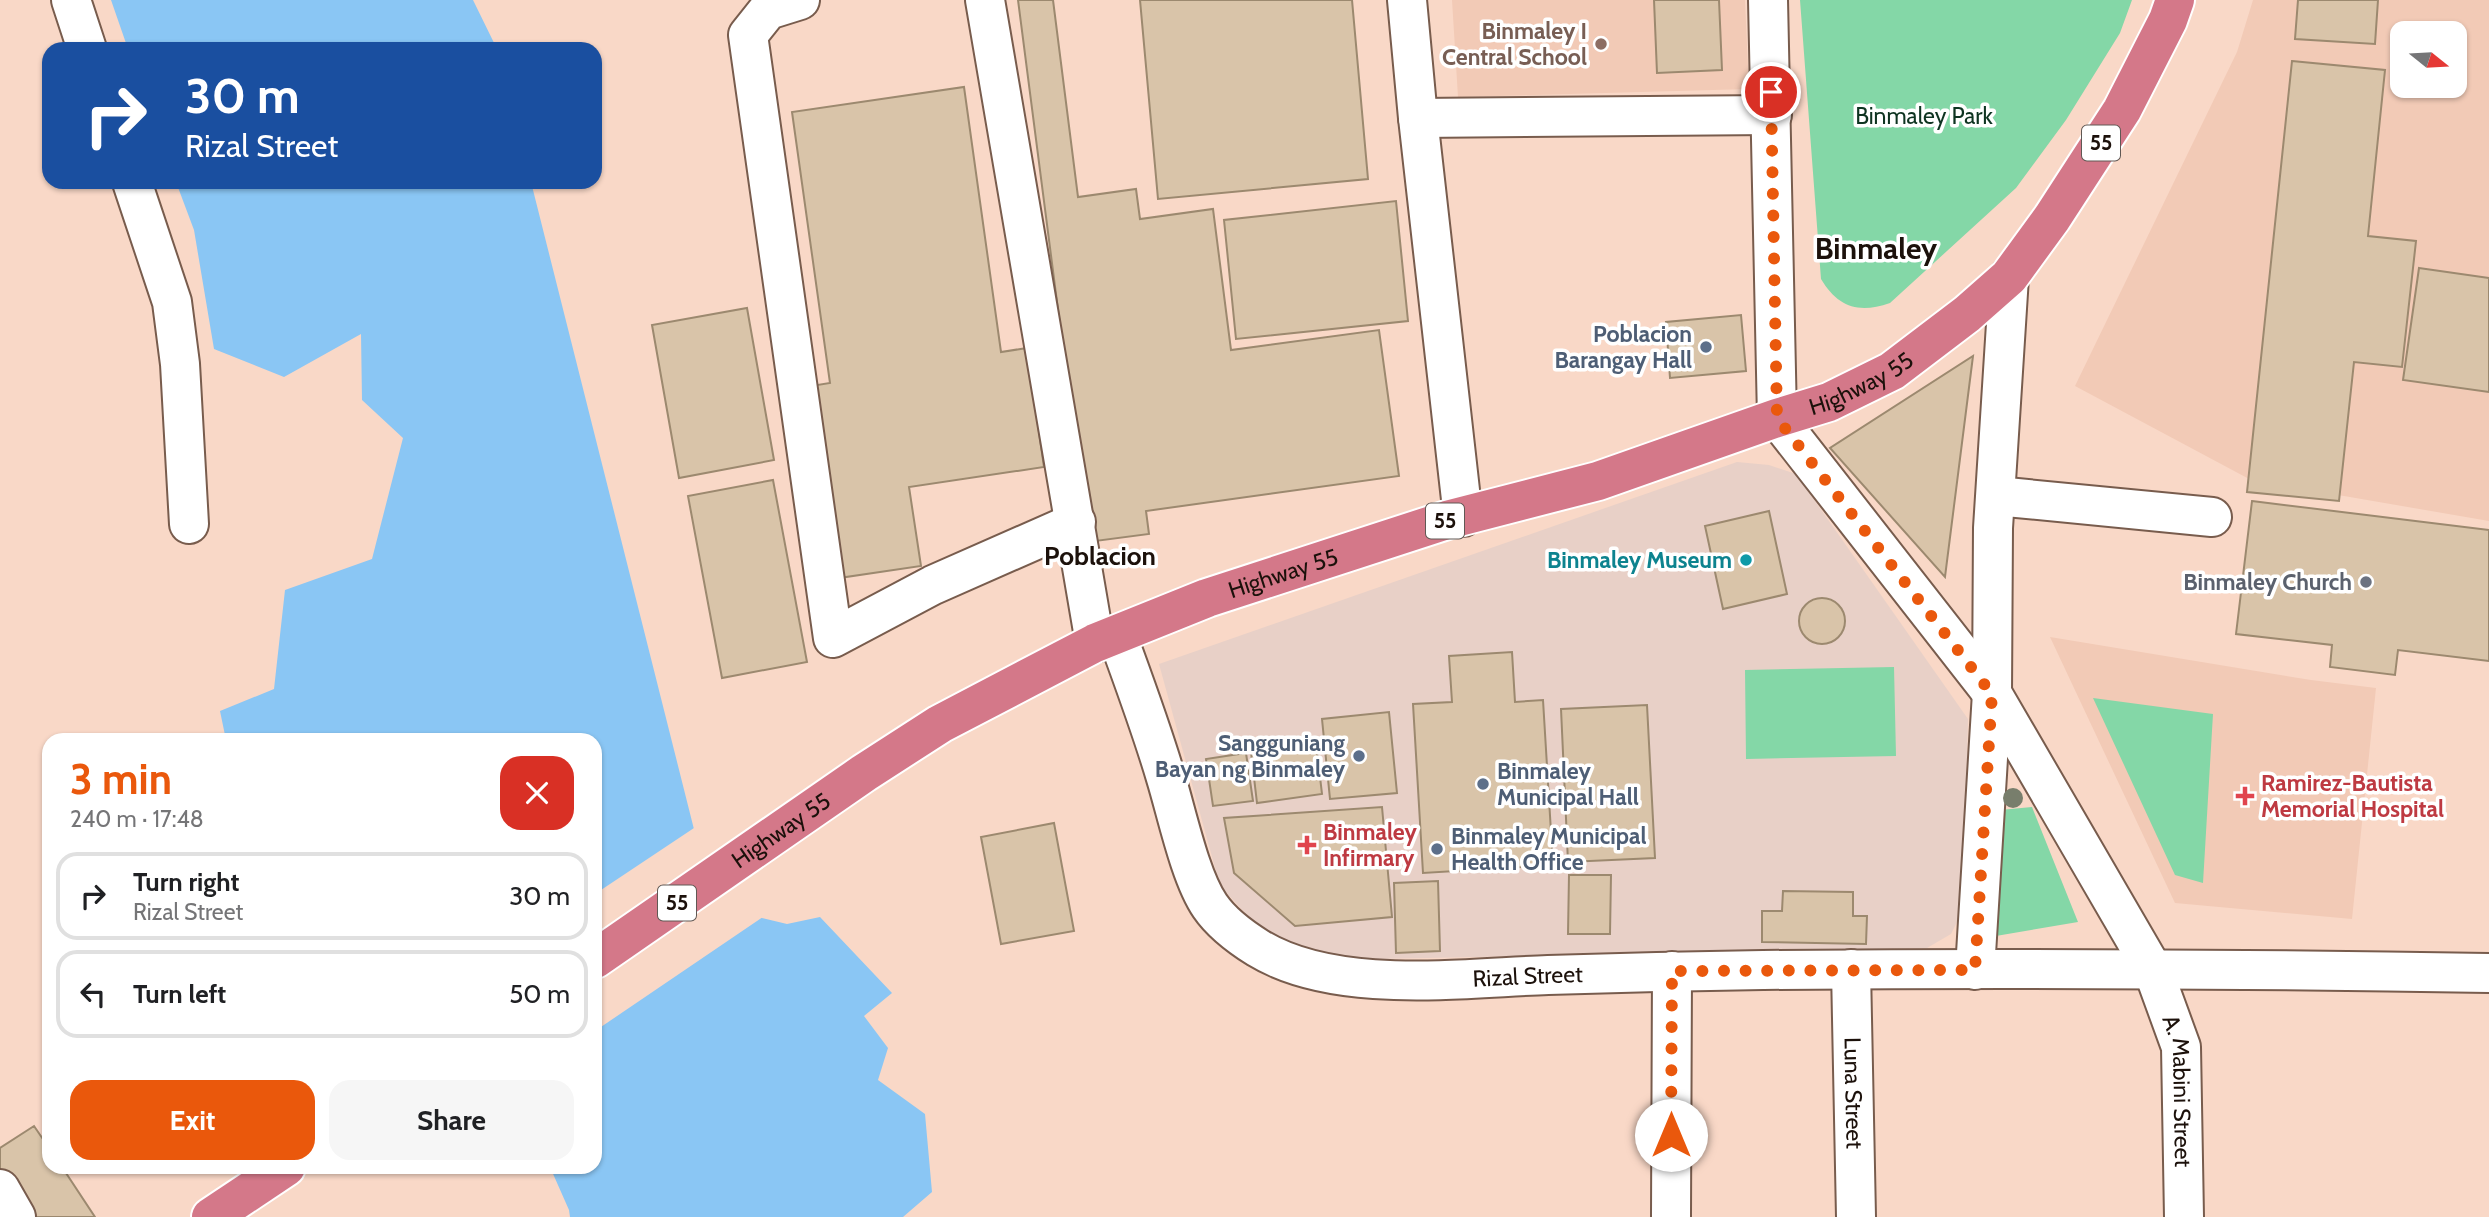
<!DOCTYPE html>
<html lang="en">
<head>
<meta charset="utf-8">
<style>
  body { margin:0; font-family:Cabin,sans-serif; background:#f6f6f6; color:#202124; height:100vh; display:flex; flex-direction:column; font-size:26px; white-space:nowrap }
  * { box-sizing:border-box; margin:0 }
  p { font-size:23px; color:#757577 }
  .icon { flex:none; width:38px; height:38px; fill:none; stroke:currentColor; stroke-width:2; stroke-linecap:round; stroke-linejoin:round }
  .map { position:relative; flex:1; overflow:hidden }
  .drawer { position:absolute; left:42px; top:733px; width:560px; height:441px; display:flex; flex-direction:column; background:#fff; border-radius:21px; box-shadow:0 2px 5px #0004 }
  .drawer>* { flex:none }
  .top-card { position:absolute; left:42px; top:42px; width:560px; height:147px; border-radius:21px; box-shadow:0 2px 5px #0004; background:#1a4fa0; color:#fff; overflow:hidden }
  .needle { width:46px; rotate:108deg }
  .tools { position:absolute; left:2390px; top:21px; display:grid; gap:14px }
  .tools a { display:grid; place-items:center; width:77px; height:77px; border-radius:14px; background:#fff; box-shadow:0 2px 5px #0004; font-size:35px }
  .pin { position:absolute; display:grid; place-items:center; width:60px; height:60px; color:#fff; margin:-30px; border:4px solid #fff; border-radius:50%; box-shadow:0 2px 7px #0007 }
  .me { position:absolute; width:77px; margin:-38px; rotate:0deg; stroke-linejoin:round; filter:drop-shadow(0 0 5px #0008) }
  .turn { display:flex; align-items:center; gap:24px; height:147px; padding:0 28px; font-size:32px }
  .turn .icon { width:91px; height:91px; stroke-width:2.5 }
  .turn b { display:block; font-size:49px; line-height:60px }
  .round { display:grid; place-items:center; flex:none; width:74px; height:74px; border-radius:21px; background:#f6f6f6 }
  .head { display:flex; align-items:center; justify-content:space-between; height:119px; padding:0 28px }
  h1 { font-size:42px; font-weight:700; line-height:52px; color:#ea580c }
  .button { display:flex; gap:14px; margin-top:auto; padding:14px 28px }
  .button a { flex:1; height:80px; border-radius:21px; background:#ea580c; color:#fff; font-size:28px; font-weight:700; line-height:80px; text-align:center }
  .button a+a { background:#f6f6f6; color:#202124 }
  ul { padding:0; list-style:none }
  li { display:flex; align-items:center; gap:21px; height:88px; margin:0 14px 10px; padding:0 14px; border:4px solid #e0e0e0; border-radius:21px }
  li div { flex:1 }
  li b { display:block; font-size:26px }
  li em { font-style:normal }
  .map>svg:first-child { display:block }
  .commercial { fill:#e8d0c7 }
  .built { fill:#f2cab6; fill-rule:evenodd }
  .green { fill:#84d7a7 }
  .water { fill:#8ac6f4 }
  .pier { fill:#f9d8c7 }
  .building { fill:#d9c4a9; stroke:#9c896f; stroke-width:2 }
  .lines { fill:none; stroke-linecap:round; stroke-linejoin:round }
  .minor-casing { stroke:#785c4d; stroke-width:42 }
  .highway-casing { stroke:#fff; stroke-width:42 }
  .minor { stroke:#fff; stroke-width:38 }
  .highway { stroke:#d47889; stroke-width:38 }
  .tree { fill:#787e6c }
  .route { stroke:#ea580c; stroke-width:12; stroke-dasharray:0 21.6 }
  .education-dot { fill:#8d6e63; stroke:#fff; stroke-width:2.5 }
  .service-dot { fill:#5c6f8a; stroke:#fff; stroke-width:2.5 }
  .culture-dot { fill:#0f9aa8; stroke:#fff; stroke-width:2.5 }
  .worship-dot { fill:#6b7280; stroke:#fff; stroke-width:2.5 }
  .health-dot { fill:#e0444e; stroke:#fff; stroke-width:2.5 }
  .labels { text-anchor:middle; stroke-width:7; stroke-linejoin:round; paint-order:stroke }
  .shield { fill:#fff; stroke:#605854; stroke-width:2 }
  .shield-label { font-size:21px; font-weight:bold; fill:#1c110b }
  .education-label { font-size:23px; font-weight:bold; fill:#785e54; stroke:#fff; text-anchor:end }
  .park-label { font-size:23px; fill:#0e3421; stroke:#fff }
  .service-label { font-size:23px; font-weight:bold; fill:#4e5e75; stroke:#fff; text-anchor:end }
  .street-label { font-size:23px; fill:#1c110b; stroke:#fff }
  .culture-label { font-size:23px; font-weight:bold; fill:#0d838f; stroke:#fff; text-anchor:end }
  .worship-label { font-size:23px; font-weight:bold; fill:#5b616d; stroke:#fff; text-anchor:end }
  .health-label { font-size:23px; font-weight:bold; fill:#be3a42; stroke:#fff; text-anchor:start }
  .quarter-label { font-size:26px; font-weight:bold; fill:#1c110b; stroke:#fff }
  .district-label { font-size:30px; font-weight:bold; fill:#1c110b; stroke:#fff }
</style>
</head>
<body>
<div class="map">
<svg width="2489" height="1217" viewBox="0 0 2489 1217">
  <rect width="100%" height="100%" fill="#f9d8c7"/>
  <path class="commercial" d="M1737,462L1769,465L1796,474L1968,719L1963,910L1951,934L1927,948L1327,960L1260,929L1220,886L1159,664Z"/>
  <path class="built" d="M1452,0H1745L1749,89L1458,97Z
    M2253,0H2489V521L2251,480L2075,386L2237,52ZM2403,33H2455V86H2403Z
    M2050,637L2311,680L2376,688L2352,919L2175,903Z"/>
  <path class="green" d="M1800,0H2132L2120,33L2066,120L2016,188L1890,303C1858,314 1838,307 1821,279Z
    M1894,667L1896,756L1746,759L1745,670Z
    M2093,698L2213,714L2203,883L2175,875Z
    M2032,807L2078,922L1990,937L2000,810Z"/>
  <path class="water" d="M111,0H473L497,49H128Z
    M176,182H531L704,869L754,916L787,924L820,917L892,993L864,1016L888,1048L878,1080L925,1114L932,1192L903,1217H570L569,1210L550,1167H595V740H226L220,711L274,689L285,590L372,559L403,438L362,400L361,334L284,377L214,349L194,230Z"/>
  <path class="pier" d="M697,826L707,867L756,913L766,915L595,1031V894Z"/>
  <path class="building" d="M1018,0H1053L1078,197L1136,189L1140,219L1213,209L1231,350L1379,330L1399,476L1146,511L1149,534L1088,542Z
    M1140,0H1352L1368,179L1158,199Z
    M1654,0H1719L1722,70L1657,73Z
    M2298,0H2378L2375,44L2295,39Z
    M2292,61L2385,70L2368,236L2416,241L2402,367L2354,362L2339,501L2247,492Z
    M964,87L1001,352L1027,348L1044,467L909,487L921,566L839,578L811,386L830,383L792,112Z
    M1396,201L1408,321L1236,339L1224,220Z
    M2419,268L2489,278V392L2403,380Z
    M747,308L774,460L679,478L652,325Z
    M1741,315L1746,371L1670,378L1666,322Z
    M1973,356L1945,577L1830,448Z
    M773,480L807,662L722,678L688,496Z
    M2252,501L2489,530V661L2398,650L2395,675L2330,667L2332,645L2236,634Z
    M1769,511L1787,594L1723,609L1705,526Z
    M1799 621a23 23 0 1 1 46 0a23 23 0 1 1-46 0Z
    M1512,652L1515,702L1543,700L1553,865L1423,873L1413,704L1452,702L1449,656Z
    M1647,705L1655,858L1568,862L1561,709Z
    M1389,712L1397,793L1330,799L1322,719Z
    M1316,743L1322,794L1257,803L1251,752Z
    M1246,753L1253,801L1213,806L1206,759Z
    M1382,807L1392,917L1295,926L1234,873L1224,818Z
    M1054,823L1074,931L1001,944L981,837Z
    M1569,875H1611L1610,934H1568Z
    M1438,881L1440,951L1396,953L1394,883Z
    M1783,891L1853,892V916H1867L1866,944L1762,942V911H1782Z
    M34,1126L49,1148V1167H62L95,1217H27L0,1177V1148Z"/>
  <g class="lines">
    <g class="minor-casing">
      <g id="minor">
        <path d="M71,0L87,49"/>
        <path d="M800,0L768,10L748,35L833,638L933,585L1076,522"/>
        <path d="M985,0L1095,643"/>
        <path d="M1407,0L1418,118L1463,517"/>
        <path id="s1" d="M1768,0L1777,418L1992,693L2153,970L2181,1047L2184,1217"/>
        <path d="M1418,118L1772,115"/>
        <path d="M132,182L172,302L180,364L189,524"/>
        <path d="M1996,496L2212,517"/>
        <path id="s2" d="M1117,635C1134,682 1152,730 1166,778C1177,814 1190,877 1210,906C1221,922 1242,938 1258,948C1335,995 1461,978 1548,975C1620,973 1691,971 1763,970C2005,968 2247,969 2489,973"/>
        <path id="s3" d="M1851,969L1856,1217"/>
        <path d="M1975,970L1992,693L1993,528L2009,277"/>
        <path d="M0,1189L16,1217"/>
        <path d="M1671,1217L1672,971"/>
      </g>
    </g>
    <g class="highway-casing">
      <g id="highway">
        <path id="s4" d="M595,959L864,773L940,724L1095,643L1207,598L1447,520L1598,481L1777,418L1829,402L1892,371L1967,314L2009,277L2052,218L2122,110L2168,20L2175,0"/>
        <path d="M211,1217L286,1167"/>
      </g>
    </g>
    <use href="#minor" class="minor"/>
    <use href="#highway" class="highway"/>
  </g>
  <circle class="tree" cx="2013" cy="798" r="10"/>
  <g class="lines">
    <path class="route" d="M1671,1135L1672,971L1975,970L1992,694L1777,418L1771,92"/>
  </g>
  <circle class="education-dot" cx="1601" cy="44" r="7"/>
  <g class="service-dot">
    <circle cx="1706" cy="347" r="7"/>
    <circle cx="1359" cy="756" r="7"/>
    <circle cx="1483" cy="784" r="7"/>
    <circle cx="1437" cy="849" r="7"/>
  </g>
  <circle class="culture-dot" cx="1746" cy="560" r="7"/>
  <circle class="worship-dot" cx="2366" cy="582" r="7"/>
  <g class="health-dot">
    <path d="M2241.5 785.5h7v7h7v7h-7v7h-7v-7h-7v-7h7z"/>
    <path d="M1303.5 834.5h7v7h7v7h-7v7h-7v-7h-7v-7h7z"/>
  </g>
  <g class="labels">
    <g class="shield">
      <rect x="2082" y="125.5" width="38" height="35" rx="5"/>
      <rect x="1426" y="503.5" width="38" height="35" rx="5"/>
      <rect x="658" y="885.5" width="38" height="35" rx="5"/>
    </g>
    <g class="shield-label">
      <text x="2101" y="150">55</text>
      <text x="1445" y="528">55</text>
      <text x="677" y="910">55</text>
    </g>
    <g class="education-label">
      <text x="1587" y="39">Binmaley I<tspan x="1587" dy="26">Central School</tspan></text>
    </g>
    <g class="park-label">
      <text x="1924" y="124">Binmaley Park</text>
    </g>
    <g class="service-label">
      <text x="1692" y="342">Poblacion<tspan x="1692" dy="26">Barangay Hall</tspan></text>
      <text x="1345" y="751">Sangguniang<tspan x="1345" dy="26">Bayan ng Binmaley</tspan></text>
      <text x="1497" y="779" text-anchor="start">Binmaley<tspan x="1497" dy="26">Municipal Hall</tspan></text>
      <text x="1451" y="844" text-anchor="start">Binmaley Municipal<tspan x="1451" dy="26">Health Office</tspan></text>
    </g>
    <g class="street-label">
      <text dy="8" stroke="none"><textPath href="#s4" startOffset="1402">Highway 55</textPath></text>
      <text dy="8" stroke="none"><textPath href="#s4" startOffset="793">Highway 55</textPath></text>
      <text dy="8" stroke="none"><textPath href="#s4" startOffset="226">Highway 55</textPath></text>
      <text dy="8" stroke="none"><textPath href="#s2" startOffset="626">Rizal Street</textPath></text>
      <text dy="8" stroke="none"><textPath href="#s1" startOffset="1213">A. Mabini Street</textPath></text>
      <text dy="8" stroke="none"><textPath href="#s3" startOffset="124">Luna Street</textPath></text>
    </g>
    <g class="culture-label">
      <text x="1732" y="568">Binmaley Museum</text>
    </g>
    <g class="worship-label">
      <text x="2352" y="590">Binmaley Church</text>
    </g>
    <g class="health-label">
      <text x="2261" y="791">Ramirez-Bautista<tspan x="2261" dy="26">Memorial Hospital</tspan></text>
      <text x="1323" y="840">Binmaley<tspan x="1323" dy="26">Infirmary</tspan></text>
    </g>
    <g class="quarter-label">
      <text x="1100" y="565">Poblacion</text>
    </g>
    <g class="district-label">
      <text x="1876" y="259">Binmaley</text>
    </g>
  </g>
</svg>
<div class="tools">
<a><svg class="needle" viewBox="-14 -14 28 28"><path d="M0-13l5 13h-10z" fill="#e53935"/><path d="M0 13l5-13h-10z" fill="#757577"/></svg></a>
</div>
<div class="pin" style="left:1771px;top:92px;background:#d93025"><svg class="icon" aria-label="arrive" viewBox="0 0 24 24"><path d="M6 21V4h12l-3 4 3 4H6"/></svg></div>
<svg class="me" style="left:1671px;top:1135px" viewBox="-20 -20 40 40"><circle r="19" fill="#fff"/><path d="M0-13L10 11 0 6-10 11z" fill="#ea580c"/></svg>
<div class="top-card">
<div class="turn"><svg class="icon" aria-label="right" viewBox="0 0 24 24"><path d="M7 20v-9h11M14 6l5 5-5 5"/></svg><div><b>30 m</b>Rizal Street</div></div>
</div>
<section class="drawer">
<div class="head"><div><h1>3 min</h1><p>240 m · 17:48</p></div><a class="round" style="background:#d93025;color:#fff"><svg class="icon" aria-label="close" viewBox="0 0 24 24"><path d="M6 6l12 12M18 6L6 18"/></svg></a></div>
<ul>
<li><svg class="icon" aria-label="right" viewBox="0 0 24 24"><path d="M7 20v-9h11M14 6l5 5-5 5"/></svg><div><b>Turn right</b><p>Rizal Street</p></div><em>30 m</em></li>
<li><svg class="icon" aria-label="left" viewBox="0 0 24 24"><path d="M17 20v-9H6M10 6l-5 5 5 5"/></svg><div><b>Turn left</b></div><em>50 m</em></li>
</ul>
<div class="button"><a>Exit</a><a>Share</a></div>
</section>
</div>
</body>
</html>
